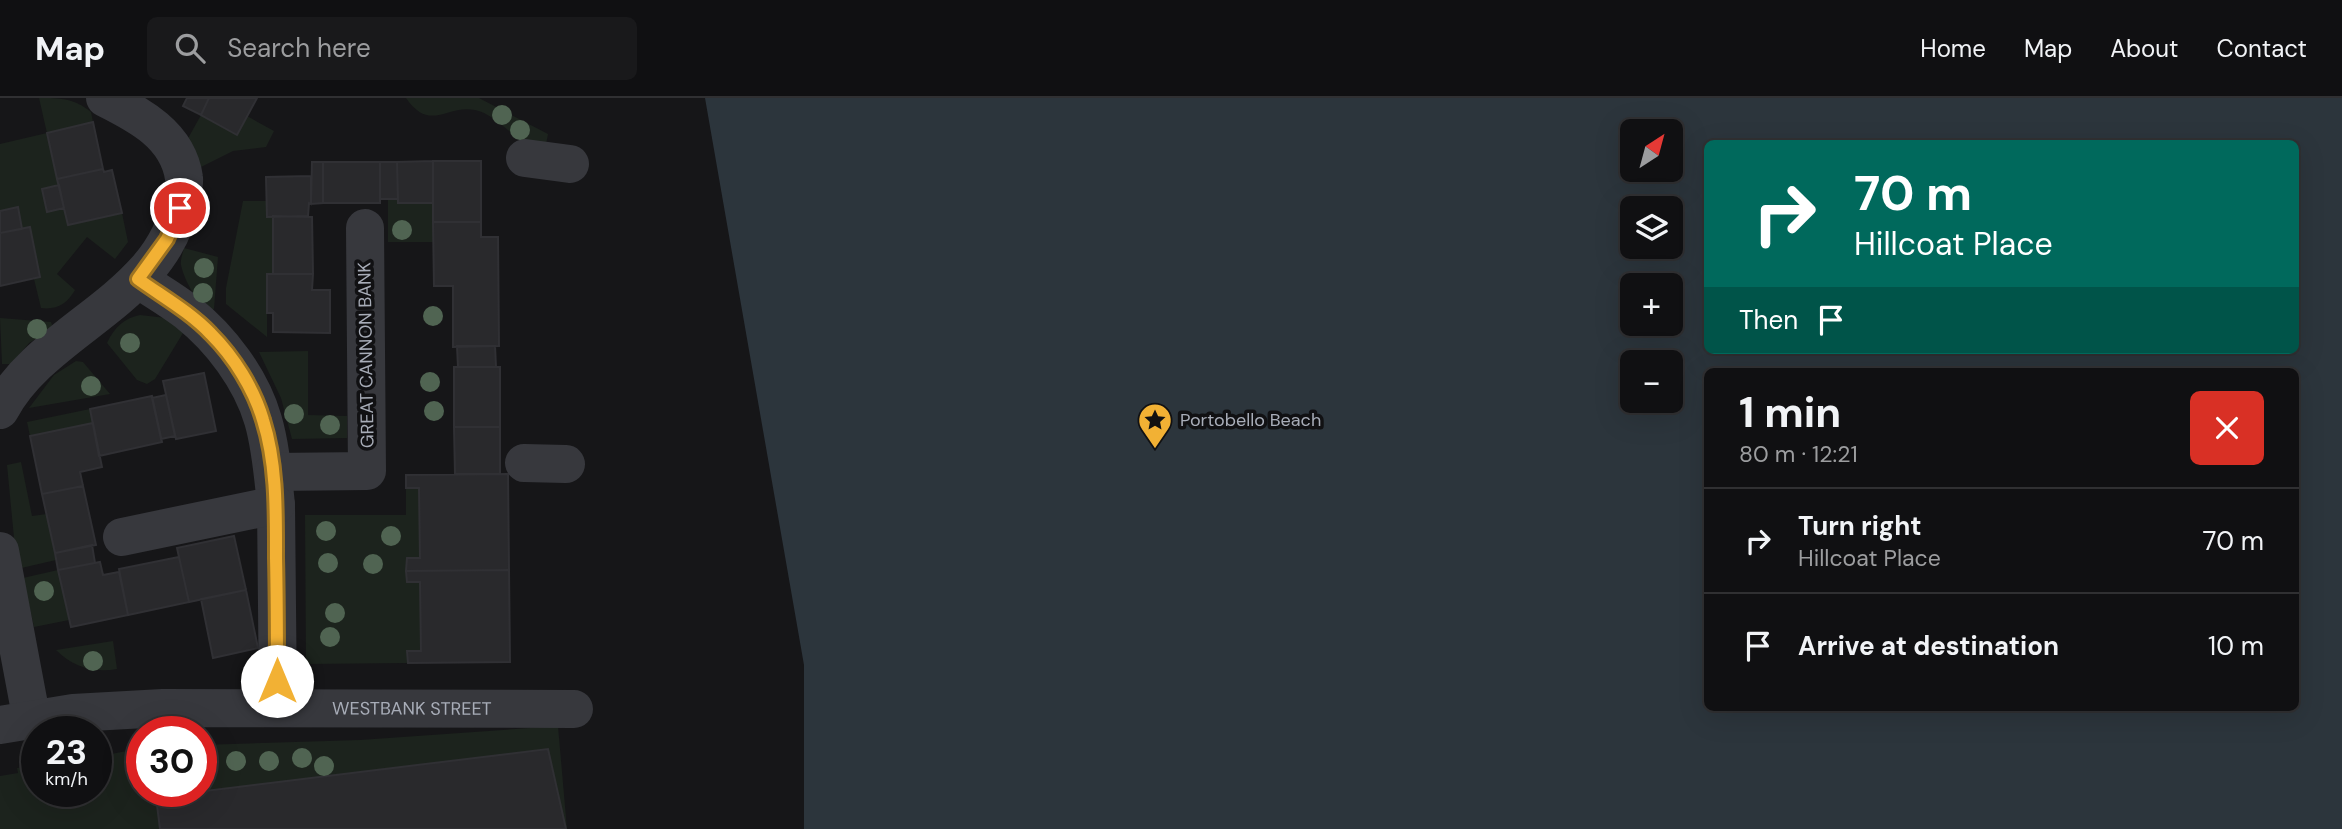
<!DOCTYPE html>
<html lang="en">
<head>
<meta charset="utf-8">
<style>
  body { margin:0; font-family:"DM Sans",sans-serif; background:#19191b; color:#f1f3f6; height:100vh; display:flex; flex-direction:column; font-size:26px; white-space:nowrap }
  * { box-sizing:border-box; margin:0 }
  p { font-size:23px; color:#9c9d9f }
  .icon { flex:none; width:38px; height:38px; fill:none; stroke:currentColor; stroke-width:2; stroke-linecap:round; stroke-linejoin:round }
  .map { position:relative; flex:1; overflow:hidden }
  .sheet { position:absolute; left:1704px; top:270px; width:595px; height:343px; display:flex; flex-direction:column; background:#101012; border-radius:10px; box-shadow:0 7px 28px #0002,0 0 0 2px #303032 }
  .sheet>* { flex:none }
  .guide { position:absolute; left:1704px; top:42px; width:595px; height:214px; border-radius:10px; box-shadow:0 7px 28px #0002,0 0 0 2px #303032; background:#00695c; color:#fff; overflow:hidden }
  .needle { width:46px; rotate:36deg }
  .buttons { position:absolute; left:1620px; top:21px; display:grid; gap:14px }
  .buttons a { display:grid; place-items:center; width:63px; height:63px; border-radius:10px; background:#101012; box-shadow:0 7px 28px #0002,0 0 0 2px #303032; font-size:35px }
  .speed { position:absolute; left:21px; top:618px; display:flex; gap:14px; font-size:35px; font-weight:700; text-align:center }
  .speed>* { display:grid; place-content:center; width:91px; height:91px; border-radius:50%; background:#101012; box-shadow:0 7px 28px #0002,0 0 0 2px #303032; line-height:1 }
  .speed small { font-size:18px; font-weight:400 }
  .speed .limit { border:10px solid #d22; background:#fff; color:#111 }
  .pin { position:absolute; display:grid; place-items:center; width:60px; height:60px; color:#fff; margin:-30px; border:4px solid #fff; border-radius:50%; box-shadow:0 2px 7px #0007 }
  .me { position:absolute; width:77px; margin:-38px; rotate:0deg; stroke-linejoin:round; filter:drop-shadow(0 0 5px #0008) }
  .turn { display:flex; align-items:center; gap:24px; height:147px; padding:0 35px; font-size:32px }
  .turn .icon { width:91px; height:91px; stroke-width:2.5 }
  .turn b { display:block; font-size:49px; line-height:60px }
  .then { display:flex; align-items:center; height:66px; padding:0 35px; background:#0003; gap:14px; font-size:26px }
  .round { display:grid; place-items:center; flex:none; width:74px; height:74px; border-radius:10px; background:#19191b }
  .head { display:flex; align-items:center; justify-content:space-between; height:119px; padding:0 35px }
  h1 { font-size:42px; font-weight:700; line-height:52px }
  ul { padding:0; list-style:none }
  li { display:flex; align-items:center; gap:21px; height:105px; padding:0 35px; border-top:2px solid #303032 }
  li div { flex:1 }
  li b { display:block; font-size:26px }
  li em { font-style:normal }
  header { display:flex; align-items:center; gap:42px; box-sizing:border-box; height:98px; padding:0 35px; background:#101012; border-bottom:2px solid #303032 }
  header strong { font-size:33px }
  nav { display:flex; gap:38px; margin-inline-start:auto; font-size:24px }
  .search { width:490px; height:63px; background:#19191b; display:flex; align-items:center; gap:18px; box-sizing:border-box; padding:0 24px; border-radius:10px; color:#9c9d9f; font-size:26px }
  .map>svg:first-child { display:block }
  .green { fill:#1c231d }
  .water { fill:#2c353c; fill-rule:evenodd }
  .building { fill:#29292c; stroke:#303034; stroke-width:2 }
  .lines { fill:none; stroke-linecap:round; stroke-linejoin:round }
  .minor { stroke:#37383d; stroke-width:38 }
  .tree { fill:#506452 }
  .route-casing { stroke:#9d7322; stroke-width:18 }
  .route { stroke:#f2b134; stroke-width:12 }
  .labels { text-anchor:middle; stroke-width:7; stroke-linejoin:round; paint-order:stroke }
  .street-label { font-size:18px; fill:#a8adb8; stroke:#111113 }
  .poi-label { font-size:18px; fill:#a8adb8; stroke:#111113; text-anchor:start }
</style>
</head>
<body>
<header>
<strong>Map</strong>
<div class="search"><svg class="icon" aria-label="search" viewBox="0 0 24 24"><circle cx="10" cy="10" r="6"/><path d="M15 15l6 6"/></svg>Search here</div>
<nav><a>Home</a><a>Map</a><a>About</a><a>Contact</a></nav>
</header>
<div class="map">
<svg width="2342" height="731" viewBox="0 0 2342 731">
  <rect width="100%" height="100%" fill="#161618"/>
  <path class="green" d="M39,0C60,0 74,0 91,14L93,24L47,35L59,87L42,91L47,114L64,110L69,127L122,115L128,144L115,161L87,139L57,176L75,192C67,206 57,212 41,210L34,181L40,179L30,130L22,131L18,110L0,113V46L47,35Z
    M406,0H479L548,36L545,52C536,49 528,46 520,41C506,32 491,15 475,12C447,6 430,35 406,0Z
    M201,17L237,36L247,18L274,33L266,49L233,53L199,70L186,44Z
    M398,101V105H433L434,144H388V102Z
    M243,103H267V118H273V176H267V239L226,206V190Z
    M184,150L218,159L214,211C198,211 184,181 181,167C180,162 183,155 184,150Z
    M140,217L166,220L183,235L155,281L147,286L137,282L107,245C114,230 124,220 140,217Z
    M0,220L51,224L53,230L29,245L11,266H2Z
    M308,253V317L347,318V340L292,341L281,300L259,254Z
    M76,263L83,264L110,296L29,310L54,277Z
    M90,311L93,325L30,338L27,324Z
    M21,364L32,418L47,416L56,462L17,471L7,367Z
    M406,390H419L420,460H407V484H420L421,553H407L408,565L306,566L305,417H406Z
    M58,472L69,522L34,529L23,480Z
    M113,543L117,571C94,575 73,569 56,552Z
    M558,628L567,731H0V678L18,675L17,670L37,668V693H96V659L142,650V693H201V647L360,642Z"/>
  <path class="water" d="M705,0H2342V731H804V567ZM1633,33H1671V72H1633ZM1708,46H2296V252H1708ZM1633,110H1671V149H1633ZM1633,187H1671V226H1633ZM1633,264H1671V303H1633ZM1708,273H2296V609H1708Z"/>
  <path class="building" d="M187,0H209L201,17L183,8Z
    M209,0H257L237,37L201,17Z
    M93,24L103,71L57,81L47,35Z
    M433,63H481V124H433Z
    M433,63V105H398L397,64Z
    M312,64H323V105L311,106Z
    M323,64H380V105H323Z
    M380,64H397L398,101H380Z
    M103,71L104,74L112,72L122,115L68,127L57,81Z
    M311,78V106L309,105L308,118L267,119L266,79Z
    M59,87L64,110L47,114L42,91Z
    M18,109L22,131L0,135V113Z
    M273,118L312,119L313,176H273Z
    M433,124H481V139H498L499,248L453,249V188H434Z
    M30,129L40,179L0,188V135Z
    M267,176H313L312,192H330V235L273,234V215H267Z
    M457,248H495L496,269H458Z
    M454,269H500V329H454Z
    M204,275L216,333L176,341L163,283Z
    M166,297L175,338L161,341L152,300Z
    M152,298L162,344L99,358L90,311Z
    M93,325L102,369L80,374L83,388L42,396L30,338Z
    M454,329H500V376H455Z
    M508,376L509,472L406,473L407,460H420L419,390H406V377Z
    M83,388L96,447L55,455L42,396Z
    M234,438L246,492L189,504L177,450Z
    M92,447L95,465L58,472L55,455Z
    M179,459L189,504L128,517L119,471Z
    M100,464L103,477L119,474L128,517L71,529L58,472Z
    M509,472L510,564L408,565L407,553H421L420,484H407L406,473Z
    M246,492L258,550L213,560L201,501Z
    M548,651L566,731H160L156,699Z"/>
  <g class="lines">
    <g class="minor">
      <path d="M525,60L570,66"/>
      <path d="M138,181C154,192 172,202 187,214C221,241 251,281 263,322C271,349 273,379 276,407L278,609"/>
      <path d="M0,312C43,230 166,201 181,101C182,94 185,86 184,80C178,37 139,17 105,0"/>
      <path d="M524,365L566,366"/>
      <path d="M273,374L367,373L365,130"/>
      <path d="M122,439L276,407"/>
      <path d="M0,453L32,623"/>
      <path id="s1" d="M0,627L73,615L163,610L574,611"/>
    </g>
  </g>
  <g class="tree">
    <circle cx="502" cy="17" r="10"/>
    <circle cx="520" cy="32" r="10"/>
    <circle cx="402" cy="132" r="10"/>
    <circle cx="204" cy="170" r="10"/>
    <circle cx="203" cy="195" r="10"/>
    <circle cx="433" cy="218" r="10"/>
    <circle cx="37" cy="231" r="10"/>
    <circle cx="130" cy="245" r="10"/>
    <circle cx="430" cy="284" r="10"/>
    <circle cx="91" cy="288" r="10"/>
    <circle cx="434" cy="313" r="10"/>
    <circle cx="294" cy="316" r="10"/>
    <circle cx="330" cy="327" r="10"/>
    <circle cx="326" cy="433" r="10"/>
    <circle cx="391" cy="438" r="10"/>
    <circle cx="328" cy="465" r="10"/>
    <circle cx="373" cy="466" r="10"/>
    <circle cx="44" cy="493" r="10"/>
    <circle cx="335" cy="515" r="10"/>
    <circle cx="330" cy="539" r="10"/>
    <circle cx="93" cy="563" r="10"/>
    <circle cx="302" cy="660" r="10"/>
    <circle cx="236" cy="663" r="10"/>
    <circle cx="269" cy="663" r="10"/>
    <circle cx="324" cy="668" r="10"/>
  </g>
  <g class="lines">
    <g class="route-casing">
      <path id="route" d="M180,110L167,141L138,181C163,199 190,214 211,236C234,259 254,291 263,322C277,366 276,415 276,460C277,501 277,542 277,583"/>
    </g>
    <use href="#route" class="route"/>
  </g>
  <defs>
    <g id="sight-pin" transform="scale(1.75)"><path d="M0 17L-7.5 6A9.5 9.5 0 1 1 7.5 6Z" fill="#f2b134" stroke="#111113"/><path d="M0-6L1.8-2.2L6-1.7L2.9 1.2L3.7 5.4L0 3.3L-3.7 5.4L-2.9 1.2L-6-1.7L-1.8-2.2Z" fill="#111"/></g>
  </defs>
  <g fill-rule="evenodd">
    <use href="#sight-pin" x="1155" y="322"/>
  </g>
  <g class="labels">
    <g class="street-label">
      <text transform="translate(366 257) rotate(-91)" y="6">GREAT CANNON BANK</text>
      <text dy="6" stroke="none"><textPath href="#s1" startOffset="413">WESTBANK STREET</textPath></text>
    </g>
    <g class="poi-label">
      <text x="1180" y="328">Portobello Beach</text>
    </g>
  </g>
</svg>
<div class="buttons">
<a><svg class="needle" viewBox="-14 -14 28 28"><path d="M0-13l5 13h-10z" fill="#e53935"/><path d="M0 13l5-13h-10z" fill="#9c9d9f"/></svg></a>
<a><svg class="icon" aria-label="layers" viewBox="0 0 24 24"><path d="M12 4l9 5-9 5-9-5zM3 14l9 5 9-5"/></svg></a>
<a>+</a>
<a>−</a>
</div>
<div class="speed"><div>23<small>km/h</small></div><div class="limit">30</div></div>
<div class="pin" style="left:180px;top:110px;background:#d93025"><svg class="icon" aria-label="arrive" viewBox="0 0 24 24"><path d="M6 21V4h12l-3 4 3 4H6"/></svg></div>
<svg class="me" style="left:277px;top:583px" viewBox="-20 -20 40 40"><circle r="19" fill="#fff"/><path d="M0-13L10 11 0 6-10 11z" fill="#f2b134"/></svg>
<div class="guide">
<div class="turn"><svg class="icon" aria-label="right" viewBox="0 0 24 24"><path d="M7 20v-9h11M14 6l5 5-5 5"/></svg><div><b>70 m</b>Hillcoat Place</div></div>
<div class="then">Then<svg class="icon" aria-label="arrive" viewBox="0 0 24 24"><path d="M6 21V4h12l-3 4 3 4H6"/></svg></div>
</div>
<section class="sheet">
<div class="head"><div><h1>1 min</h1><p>80 m · 12:21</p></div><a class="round" style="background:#d93025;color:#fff"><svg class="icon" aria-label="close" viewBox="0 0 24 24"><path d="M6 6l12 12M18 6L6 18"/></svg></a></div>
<ul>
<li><svg class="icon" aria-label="right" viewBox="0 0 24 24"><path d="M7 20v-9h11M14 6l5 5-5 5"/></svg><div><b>Turn right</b><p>Hillcoat Place</p></div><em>70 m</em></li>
<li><svg class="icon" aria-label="arrive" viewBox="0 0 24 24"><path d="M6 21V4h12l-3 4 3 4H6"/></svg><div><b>Arrive at destination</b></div><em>10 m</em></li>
</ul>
</section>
</div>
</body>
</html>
